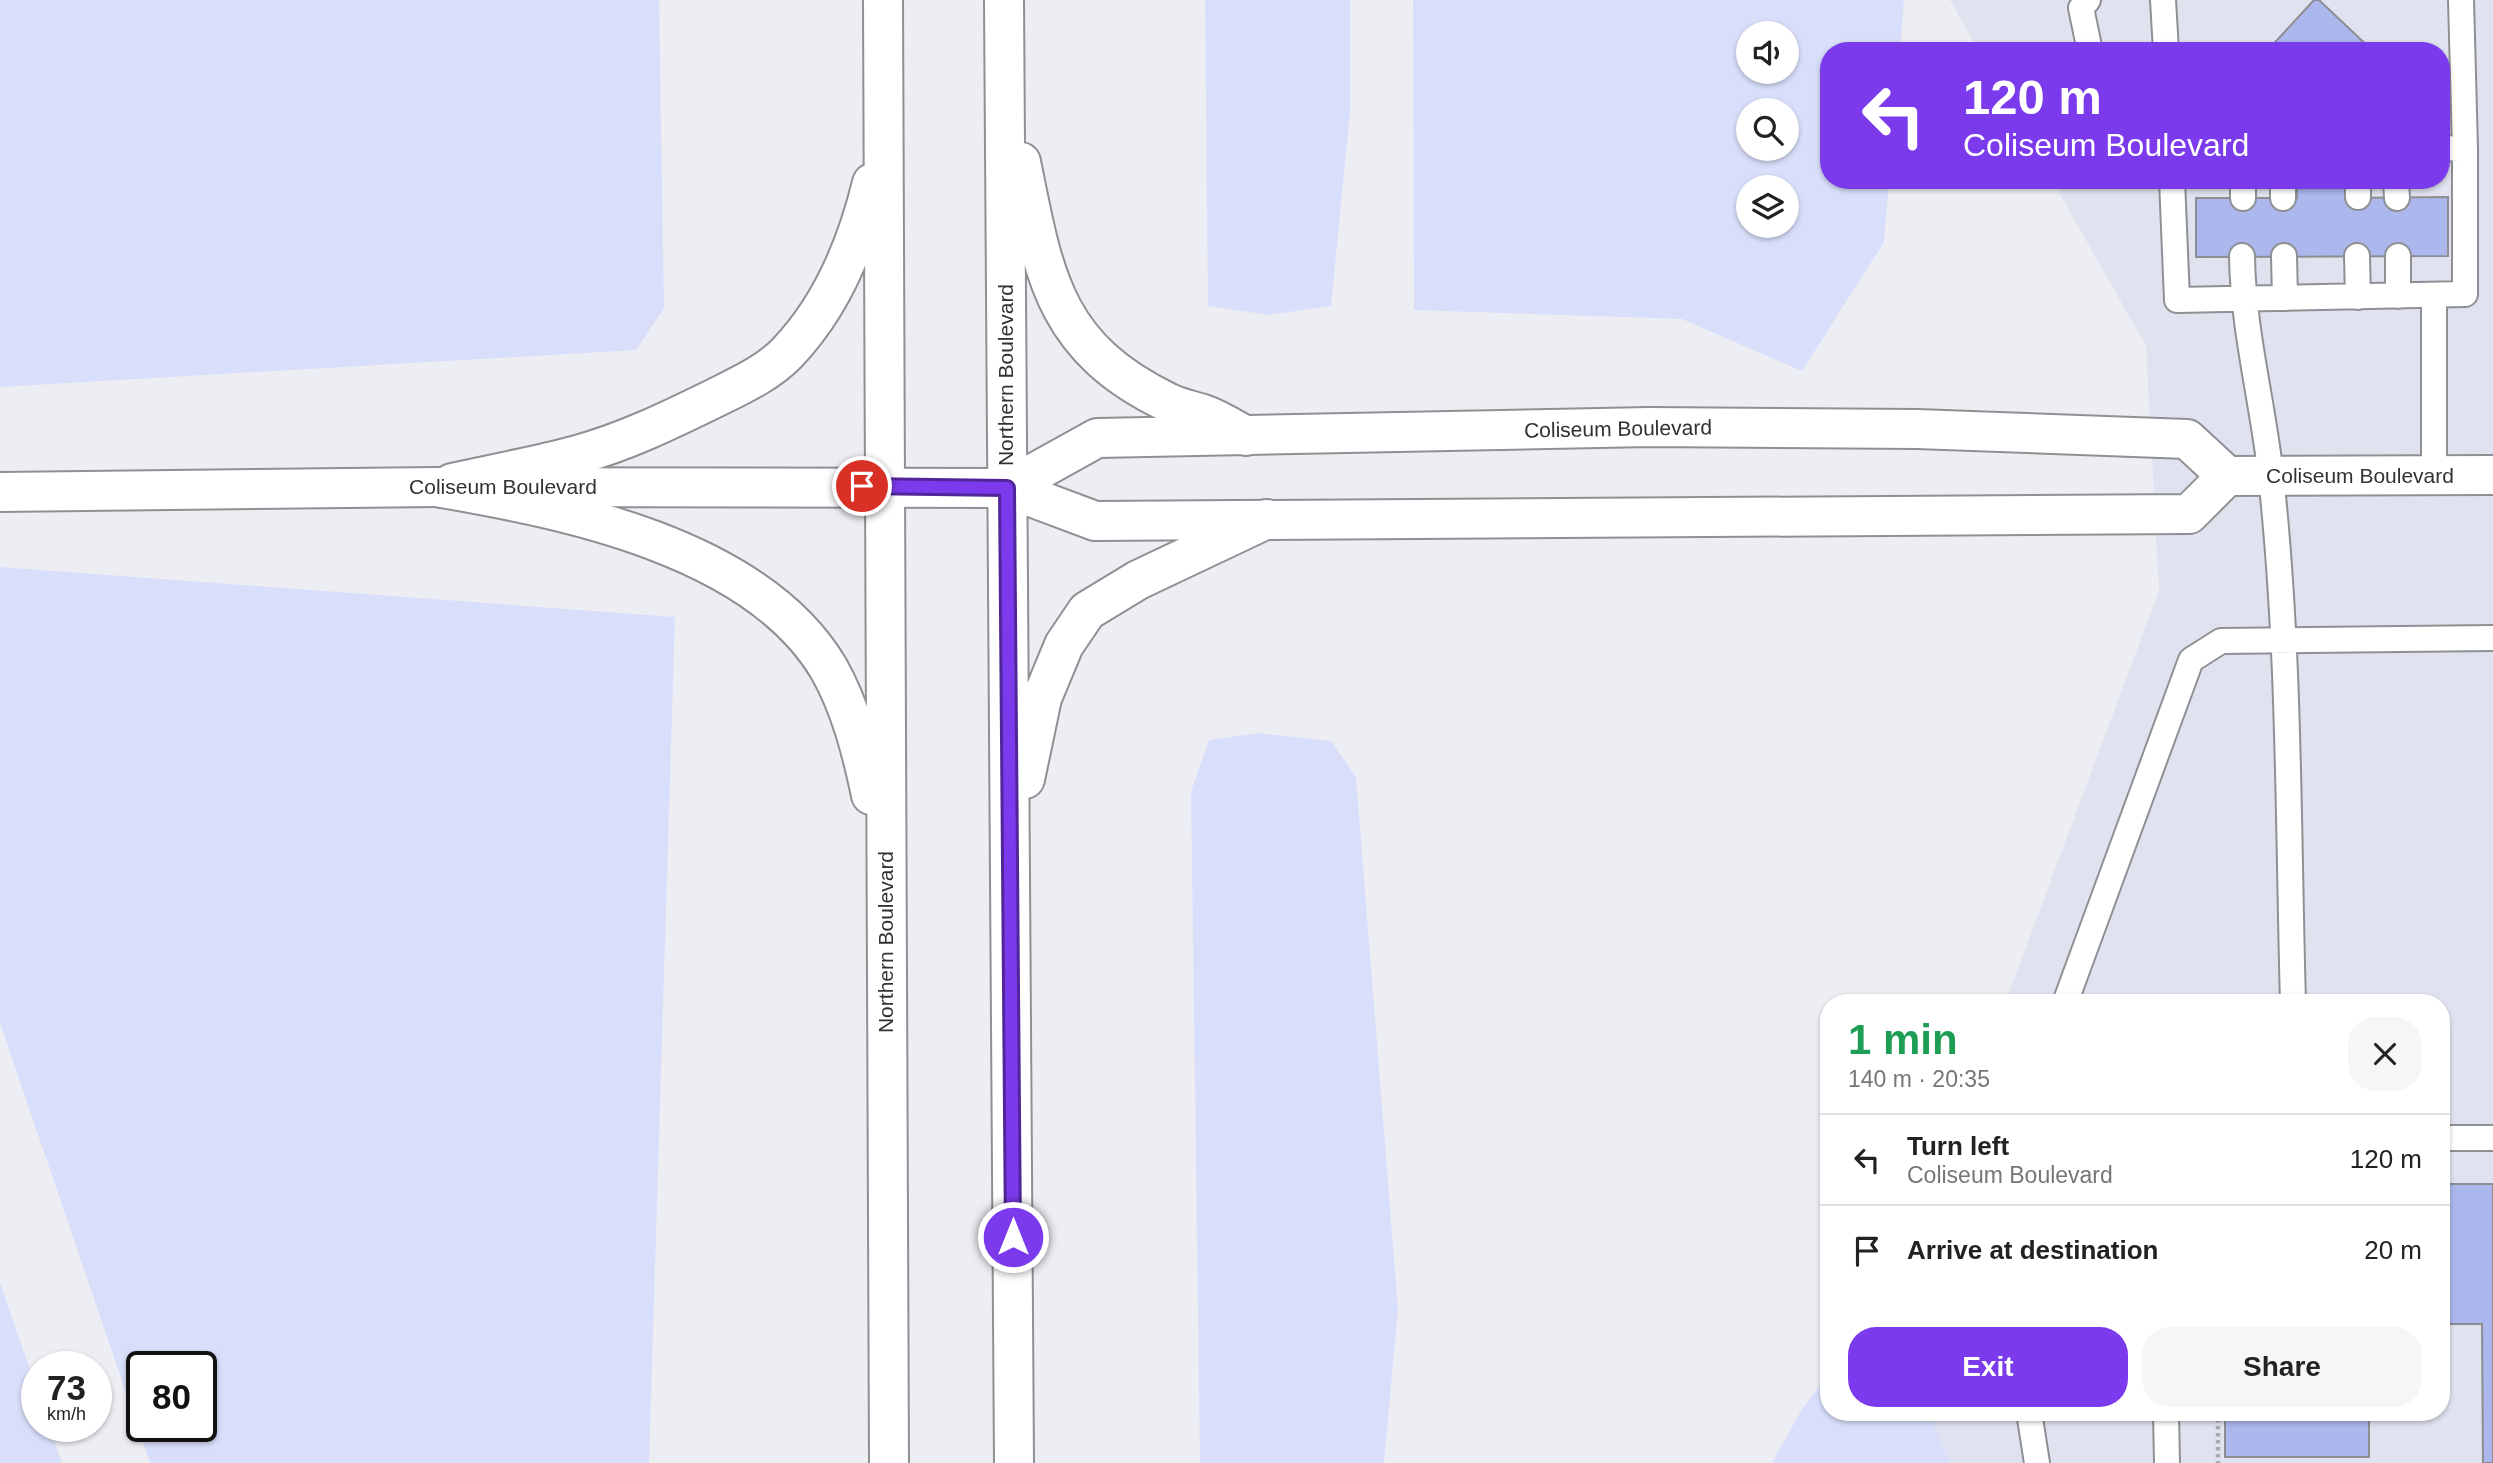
<!DOCTYPE html>
<html lang="en">
<head>
<meta charset="utf-8">
<style>
  body { margin:0; font-family:Arial,sans-serif; background:#f6f6f6; color:#222; height:100vh; display:flex; flex-direction:column; font-size:26px; white-space:nowrap }
  * { box-sizing:border-box; margin:0 }
  p { font-size:23px; color:#767676 }
  .icon { flex:none; width:38px; height:38px; fill:none; stroke:currentColor; stroke-width:2; stroke-linecap:round; stroke-linejoin:round }
  .map { position:relative; flex:1; overflow:hidden }
  .details { position:absolute; left:1820px; top:994px; width:630px; height:427px; display:flex; flex-direction:column; background:#fff; border-radius:28px; box-shadow:0 2px 5px #0004 }
  .details>* { flex:none }
  .banner { position:absolute; left:1820px; top:42px; width:630px; height:147px; border-radius:28px; box-shadow:0 2px 5px #0004; background:#7c3aed; color:#fff; overflow:hidden }
  .tools { position:absolute; left:1736px; top:21px; display:grid; gap:14px }
  .tools a { display:grid; place-items:center; width:63px; height:63px; border-radius:50%; background:#fff; box-shadow:0 2px 5px #0004; font-size:35px }
  .speed { position:absolute; left:21px; top:1351px; display:flex; gap:14px; font-size:35px; font-weight:700; text-align:center }
  .speed>* { display:grid; place-content:center; width:91px; height:91px; border-radius:50%; background:#fff; box-shadow:0 2px 5px #0004; line-height:1 }
  .speed small { font-size:18px; font-weight:400 }
  .speed .limit { border:4px solid #111; border-radius:10px; background:#fff; color:#111 }
  .pin { position:absolute; display:grid; place-items:center; width:60px; height:60px; color:#fff; margin:-30px; border:4px solid #fff; border-radius:50%; box-shadow:0 2px 7px #0007 }
  .me { position:absolute; width:77px; margin:-38px; rotate:0deg; stroke-linejoin:round; filter:drop-shadow(0 0 5px #0008) }
  .turn { display:flex; align-items:center; gap:24px; height:147px; padding:0 28px; font-size:32px }
  .turn .icon { width:91px; height:91px; stroke-width:2.5 }
  .turn b { display:block; font-size:49px; line-height:60px }
  .round { display:grid; place-items:center; flex:none; width:74px; height:74px; border-radius:28px; background:#f6f6f6 }
  .summary { display:flex; align-items:center; justify-content:space-between; height:119px; padding:0 28px }
  h1 { font-size:42px; font-weight:800; line-height:52px; color:#1e9e55 }
  .primary-button { display:flex; gap:14px; margin-top:auto; padding:14px 28px }
  .primary-button a { flex:1; height:80px; border-radius:28px; background:#7c3aed; color:#fff; font-size:28px; font-weight:800; line-height:80px; text-align:center }
  .primary-button a+a { background:#f6f6f6; color:#222 }
  ul { padding:0; list-style:none }
  li { display:flex; align-items:center; gap:21px; height:91px; padding:0 28px; border-top:2px solid #e0e0e0 }
  li div { flex:1 }
  li b { display:block; font-size:26px }
  li em { font-style:normal }
  .map>svg:first-child { display:block }
  .built { fill:#e0e3ef }
  .green { fill:#d9dffb; fill-rule:evenodd }
  .building { fill:#abb7ed; stroke:#8d8e92; stroke-width:2 }
  .lines { fill:none; stroke-linecap:round; stroke-linejoin:round }
  .service-casing { stroke:#8e9094; stroke-width:28 }
  .secondary-casing { stroke:#8e9094; stroke-width:42 }
  .trunk-casing { stroke:#8e9094; stroke-width:42 }
  .path { stroke:#ababaf; stroke-width:4.5; stroke-dasharray:3.5 3.5; stroke-linecap:butt }
  .service { stroke:#fff; stroke-width:24 }
  .secondary { stroke:#fff; stroke-width:38 }
  .trunk { stroke:#fff; stroke-width:38 }
  .route-casing { stroke:#51269a; stroke-width:18 }
  .route { stroke:#7c3aed; stroke-width:12 }
  .labels { text-anchor:middle; stroke-width:6; stroke-linejoin:round; paint-order:stroke }
  .street-label { font-size:21px; fill:#323234; stroke:#fff }
</style>
</head>
<body>
<div class="map">
<svg width="2493" height="1463" viewBox="0 0 2493 1463">
  <rect width="100%" height="100%" fill="#edeef3"/>
  <path class="built" d="M1950,0H2493V1463H1951L1928,1412H2441V1003H2005L2159,591L2146,346L2052,180H2441V51H1979Z"/>
  <path class="green" d="M0,0H659L664,308L636,350L0,387Z
    M1205,0H1350V113L1331,306L1269,315L1208,306Z
    M1413,0H1904L1900,51H1829V180H1889L1884,242L1802,371L1682,319L1414,310ZM1787,33V72H1748V33ZM1787,110V149H1748V110ZM1787,187V226H1748V187Z
    M0,567L675,617L649,1463H150L0,1023ZM142,1367H201V1426H142Z
    M1259,733L1331,741L1356,777L1398,1309L1384,1463H1200L1191,791L1209,740Z
    M0,1283L37,1390V1426H49L62,1463H0Z
    M1829,1374V1412H1928L1951,1463H1772L1802,1409Z"/>
  <path class="building" d="M2314,0H2319L2373,51H2267Z
    M2297,180H2345V198L2448,197V256L2196,257V198H2297Z
    M2441,1184H2493V1463H2483L2482,1324H2441Z
    M2225,1412H2369V1457H2225Z"/>
  <g class="lines">
    <g class="service-casing">
      <path id="service" d="M2088,0L2081,8L2090,51
        M2163,0L2166,51
        M2461,0L2465,149
        M2172,180L2177,300L2465,294V149L2441,148
        M2243,180V198
        M2283,180V198
        M2358,180V197
        M2396,180L2397,198
        M2242,256C2243,331 2263,403 2271,477C2290,651 2288,828 2293,1003
        M2284,256L2285,298
        M2357,256L2358,297
        M2398,256V296
        M2434,296V475
        M2065,1003L2191,660L2221,641L2493,638
        M2441,1138H2493
        M2029,1412L2037,1463
        M2166,1412L2167,1463"/>
    </g>
    <g class="secondary-casing">
      <path id="secondary" d="M1007,488L1097,438L1649,427L1917,429L2187,439L2227,476L2493,475
        M0,492L436,487L1007,488L1095,521L2189,514L2227,476"/>
    </g>
    <g class="trunk-casing">
      <path id="trunk" d="M883,0L889,1463
        M1004,0L1014,1463
        M1021,162C1044,275 1053,347 1167,402C1178,408 1191,410 1203,414C1218,419 1232,428 1246,436
        M452,483C493,474 536,466 577,455C625,442 670,420 715,398C739,386 768,373 787,353C832,306 857,245 872,183
        M436,487C565,509 757,547 829,669C851,708 862,752 871,795
        M1025,779L1042,698L1064,645L1087,611L1138,580L1267,519"/>
    </g>
    <path class="path" d="M2218,1412V1463"/>
    <use href="#service" class="service"/>
    <use href="#secondary" class="secondary"/>
    <use href="#trunk" class="trunk"/>
  </g>
  <g class="lines">
    <g class="route-casing">
      <path id="route" d="M862,486L1007,488L1013,1237"/>
    </g>
    <use href="#route" class="route"/>
  </g>
  <g class="labels">
    <g class="street-label">
      <text transform="translate(1006 375) rotate(-90)" y="7">Northern Boulevard</text>
      <text transform="translate(1618 429) rotate(-1)" y="7">Coliseum Boulevard</text>
      <text x="2360" y="483">Coliseum Boulevard</text>
      <text x="503" y="494">Coliseum Boulevard</text>
      <text transform="translate(886 942) rotate(-90)" y="7">Northern Boulevard</text>
    </g>
  </g>
</svg>
<div class="tools">
<a><svg class="icon" aria-label="sound" viewBox="0 0 24 24"><path d="M4 9h4l5-4v14l-5-4H4zM17 9q2 3 0 6"/></svg></a>
<a><svg class="icon" aria-label="search" viewBox="0 0 24 24"><circle cx="10" cy="10" r="6"/><path d="M15 15l6 6"/></svg></a>
<a><svg class="icon" aria-label="layers" viewBox="0 0 24 24"><path d="M12 4l9 5-9 5-9-5zM3 14l9 5 9-5"/></svg></a>
</div>
<div class="speed"><div>73<small>km/h</small></div><div class="limit">80</div></div>
<div class="pin" style="left:862px;top:486px;background:#d93025"><svg class="icon" aria-label="arrive" viewBox="0 0 24 24"><path d="M6 21V4h12l-3 4 3 4H6"/></svg></div>
<svg class="me" style="left:1013px;top:1237px" viewBox="-20 -20 40 40"><circle r="17" fill="#7c3aed" stroke="#fff" stroke-width="3"/><path d="M0-11L8 9 0 5-8 9z" fill="#fff"/></svg>
<div class="banner">
<div class="turn"><svg class="icon" aria-label="left" viewBox="0 0 24 24"><path d="M17 20v-9H6M10 6l-5 5 5 5"/></svg><div><b>120 m</b>Coliseum Boulevard</div></div>
</div>
<section class="details">
<div class="summary"><div><h1>1 min</h1><p>140 m · 20:35</p></div><a class="round"><svg class="icon" aria-label="close" viewBox="0 0 24 24"><path d="M6 6l12 12M18 6L6 18"/></svg></a></div>
<ul>
<li><svg class="icon" aria-label="left" viewBox="0 0 24 24"><path d="M17 20v-9H6M10 6l-5 5 5 5"/></svg><div><b>Turn left</b><p>Coliseum Boulevard</p></div><em>120 m</em></li>
<li><svg class="icon" aria-label="arrive" viewBox="0 0 24 24"><path d="M6 21V4h12l-3 4 3 4H6"/></svg><div><b>Arrive at destination</b></div><em>20 m</em></li>
</ul>
<div class="primary-button"><a>Exit</a><a>Share</a></div>
</section>
</div>
</body>
</html>
